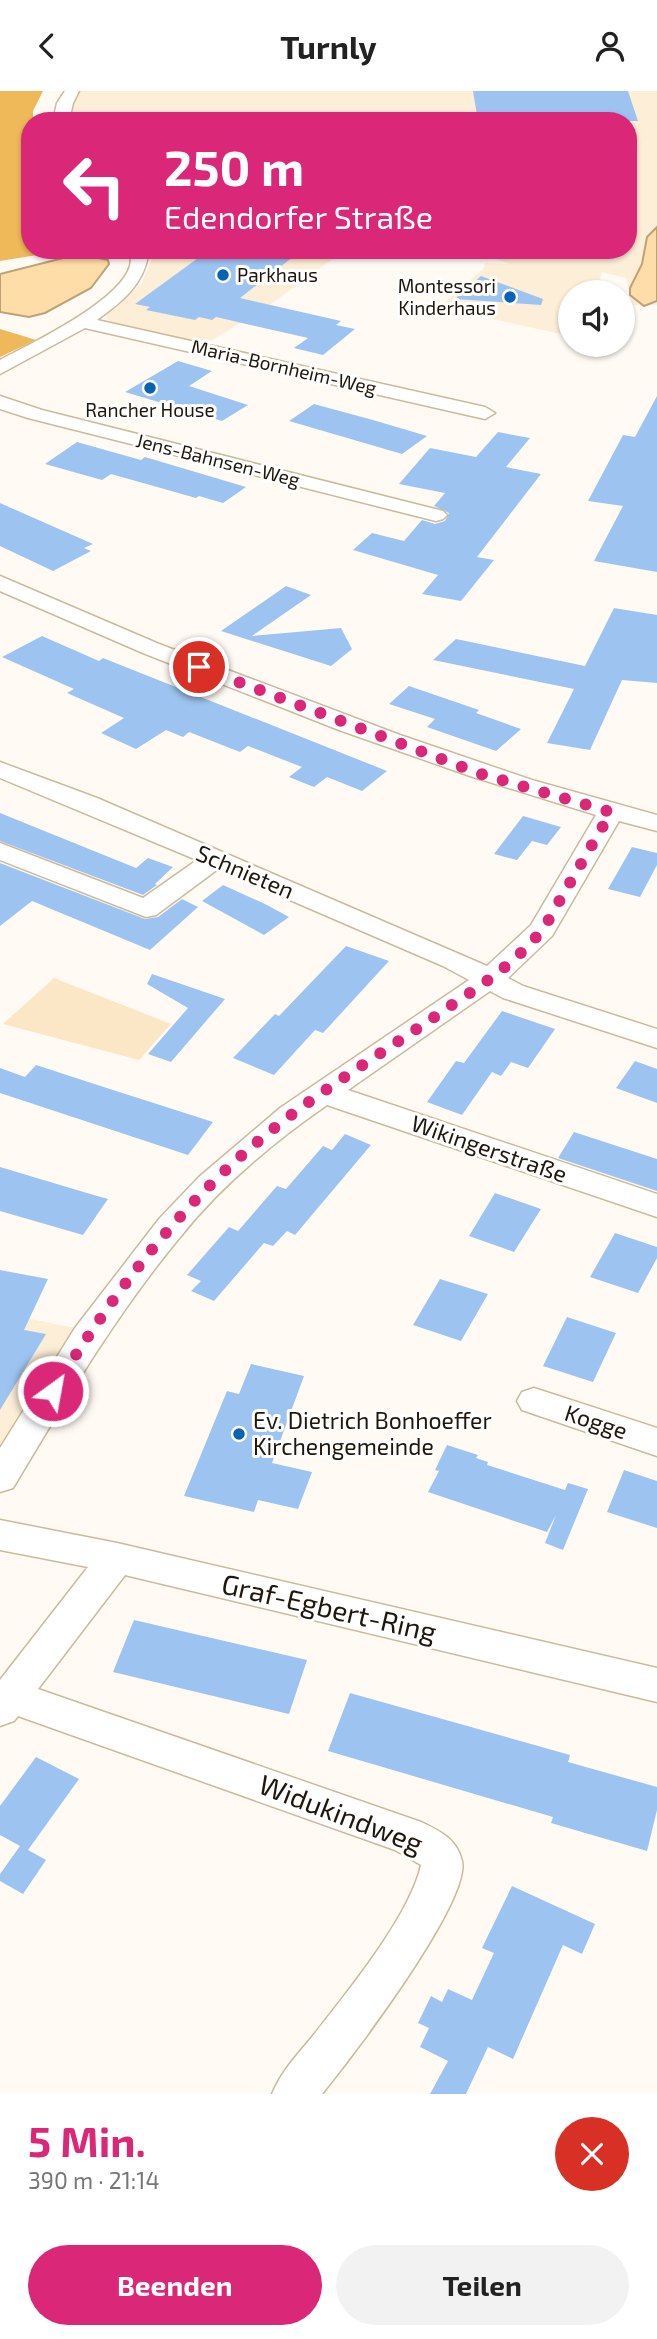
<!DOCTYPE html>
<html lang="de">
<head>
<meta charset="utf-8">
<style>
  body { margin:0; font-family:"Exo 2",sans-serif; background:#f2f2f2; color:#222; height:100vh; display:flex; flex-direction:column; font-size:26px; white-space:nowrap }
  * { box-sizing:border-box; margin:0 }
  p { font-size:23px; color:#767676 }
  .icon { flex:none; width:38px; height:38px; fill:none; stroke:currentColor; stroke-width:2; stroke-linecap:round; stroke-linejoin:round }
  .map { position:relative; height:2003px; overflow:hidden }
  .details { display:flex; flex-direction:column; background:#fff; flex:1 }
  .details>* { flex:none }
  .hud { position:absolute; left:21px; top:21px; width:616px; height:147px; border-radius:28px; box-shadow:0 2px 5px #0004; background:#db2777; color:#fff; overflow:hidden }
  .fabs { position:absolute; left:558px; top:189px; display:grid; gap:14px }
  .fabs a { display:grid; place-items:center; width:77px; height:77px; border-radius:50%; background:#fff; box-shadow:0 2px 5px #0004; font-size:35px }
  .pin { position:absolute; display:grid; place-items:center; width:60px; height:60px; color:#fff; margin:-30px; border:4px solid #fff; border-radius:50%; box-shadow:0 2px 7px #0007 }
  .me { position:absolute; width:77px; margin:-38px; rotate:32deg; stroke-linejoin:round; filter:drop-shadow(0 0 5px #0008) }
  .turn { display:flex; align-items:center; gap:24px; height:147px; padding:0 28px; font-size:32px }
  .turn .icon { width:91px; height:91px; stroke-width:2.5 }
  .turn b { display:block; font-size:49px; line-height:60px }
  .round { display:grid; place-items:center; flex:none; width:74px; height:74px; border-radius:37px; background:#f2f2f2 }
  .summary { display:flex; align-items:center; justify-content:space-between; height:119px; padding:0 28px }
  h1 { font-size:42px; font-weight:700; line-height:52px; color:#db2777 }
  .button { display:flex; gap:14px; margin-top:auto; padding:14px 28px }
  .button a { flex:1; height:80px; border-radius:42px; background:#db2777; color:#fff; font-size:28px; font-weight:700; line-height:80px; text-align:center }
  .button a+a { background:#f2f2f2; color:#222 }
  header { display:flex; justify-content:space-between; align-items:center; height:91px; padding:0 28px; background:#fff; font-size:32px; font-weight:700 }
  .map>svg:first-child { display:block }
  .built { fill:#fdeed7 }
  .green { fill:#fbe7c6 }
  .forest { fill:#efb859 }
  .water { fill:#fedda8; stroke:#bba279; stroke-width:2 }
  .building { fill:#9dc4f1 }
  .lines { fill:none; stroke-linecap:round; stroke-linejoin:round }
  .minor-casing { stroke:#cdb99a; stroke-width:3 }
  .minor { fill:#fff; fill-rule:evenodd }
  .route { stroke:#db2777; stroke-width:12; stroke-dasharray:0 21.6 }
  .poi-dot { fill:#0963b0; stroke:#fff; stroke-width:2.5 }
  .labels { text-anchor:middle; stroke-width:6; stroke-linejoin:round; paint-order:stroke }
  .far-poi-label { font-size:19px; fill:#1f170c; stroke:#fff; text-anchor:start }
  .far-street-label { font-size:19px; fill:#1f170c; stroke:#fff }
  .street-label { font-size:23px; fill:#1f170c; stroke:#fff }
  .poi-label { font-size:23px; fill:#1f170c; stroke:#fff; text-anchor:start }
  .near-street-label { font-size:28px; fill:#1f170c; stroke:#fff }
</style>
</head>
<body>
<header><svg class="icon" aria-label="back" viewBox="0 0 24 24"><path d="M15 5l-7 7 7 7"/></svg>Turnly<svg class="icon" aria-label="person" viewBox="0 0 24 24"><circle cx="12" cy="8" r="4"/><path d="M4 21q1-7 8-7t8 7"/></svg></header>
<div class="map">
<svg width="657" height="2003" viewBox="0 0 657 2003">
  <rect width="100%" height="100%" fill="#fffbf4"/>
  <path class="built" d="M79,0H657V214H633L626,187L602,181L596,201H570V245L465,222L470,217L444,212L484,177L485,172L510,173L490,166L492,159H628V30H69L73,12Z
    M149,159H345L271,213L206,253L114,232L106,227L109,220L141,194L152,168Z
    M0,1222L76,1237L0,1358Z"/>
  <path class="green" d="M54,887L171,933L139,969L3,933Z"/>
  <path class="forest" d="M0,0H43L33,20V30H30V159H68L0,170Z
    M0,238L36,249L0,266Z"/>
  <path class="water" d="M657,136V210L644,215L630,204V197L642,173L647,146Z
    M79,163L108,169L109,173L91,197L45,222L29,226L0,221V183Z"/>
  <path class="building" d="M473,0H628L638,30H478Z
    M209,159H302L240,207L341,230L336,234L355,238L323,264L294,257L308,247L216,226L212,229L199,226L195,229L146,219L150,216L135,213Z
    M481,185L543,208L541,214L455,208Z
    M178,270L212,280L189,295L248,314L222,330L125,301Z
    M657,305V481L594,470L623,415L588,410L623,344L635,346Z
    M314,313L373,329L427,345L402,363L289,330Z
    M498,341L530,347L506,376L541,383L477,466L494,469L461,510L422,503L438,484L353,459L372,442L404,450L422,429L435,433L445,430L449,422L434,415L445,402L399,393L430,357L476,366Z
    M77,351L141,369L145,366L246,396L223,412L199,405L196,407L111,383L102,389L45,373Z
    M0,412L93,453L84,457L91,460L53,480L0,455Z
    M286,495L311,504L252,545L341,537L352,558L331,575L221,540Z
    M614,517L657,524V592L622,589L590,659L547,652L574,598L433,569L456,548L585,575Z
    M42,545L99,570L103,567L387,680L362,700L327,686L314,696L289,686L302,676L248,655L240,661L189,641L183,646L166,639L136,658L101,642L124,627L67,602L74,598L2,566Z
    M409,595L479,619L476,622L521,638L496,660L427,636L435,628L389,613Z
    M0,722L136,777L148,767L173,776L155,793L157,794L143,804L0,750Z
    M523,725L561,736L547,754L532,750L517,769L494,763Z
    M632,756L657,762V774L640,806L608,798Z
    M0,772L145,828L158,826L182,808L198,816L150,859L32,810L0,835Z
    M223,794L265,813L289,826L264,844L202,810Z
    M346,855L389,870L323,942L315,939L274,984L233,967L275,923L279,925Z
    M152,883L225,908L171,971L148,963L188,917L147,893Z
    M502,920L555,938L528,977L511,971L501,985L492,981L462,1024L427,1011L456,970L464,972Z
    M635,970L657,978V1012L616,997Z
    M36,974L113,999L213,1031L188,1064L0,1002V977L25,986Z
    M574,1041L657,1068V1100L558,1067Z
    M345,1043L371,1054L295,1144L287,1140L273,1155L264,1152L214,1210L191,1200L201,1190L187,1184L229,1136L238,1140L277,1095L286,1098L323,1055L332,1059Z
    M0,1076L87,1102L108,1108L83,1144L0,1120Z
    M495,1102L541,1118L514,1161L469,1145Z
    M615,1142L657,1156V1167L638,1202L590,1186Z
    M0,1179L48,1188L24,1239L46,1243L0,1319Z
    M440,1188L488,1203L461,1250L413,1234Z
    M567,1226L616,1242L593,1291L543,1275Z
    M251,1273L304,1285L272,1372L312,1381L298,1418L258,1409L254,1421L184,1405L227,1300L239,1303Z
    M447,1354L478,1364L476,1367L488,1371L487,1374L565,1399L568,1392L588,1398L563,1459L545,1452L556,1424L547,1441L428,1401L439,1380L435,1379Z
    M624,1379L657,1390V1437L607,1421Z
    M134,1529L307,1569L289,1623L113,1581Z
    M350,1602L570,1664L568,1671L657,1696V1719L647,1760L551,1732L553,1726L328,1660Z
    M36,1666L79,1688L28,1759L46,1769L23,1803L0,1790V1783L20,1755L0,1744V1715Z
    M512,1795L595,1833L582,1863L563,1854L513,1968L488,1956L466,2003H430L448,1970L420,1956L429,1937L418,1932L431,1905L442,1911L448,1898L472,1909L494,1862L482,1857Z"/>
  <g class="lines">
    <g class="minor-casing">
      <path id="minor" d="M65,0H79L73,12L69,30H53L57,12Z
        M131,159H149C145,193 123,210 97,229L485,316L495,322L485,328L85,237L0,283V269C32,252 119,211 130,175C131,171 131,164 131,159Z
        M0,305L42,319L443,420L447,424L443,428L436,430L28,327L0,318Z
        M0,485L159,553L400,644L532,689L657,724V740L619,730L552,845L508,887L523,895L657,938V957L503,907L490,900L348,999L657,1103V1126L327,1014C275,1050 221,1095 181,1145C116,1223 65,1310 13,1397L0,1401V1357L75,1237L159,1128L199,1086L280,1017L469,889L443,875L218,778L156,824L146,826L0,769V752L143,807L197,769L0,687V671L97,707L487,875L531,834L596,724L470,685L339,639L143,562L0,500Z
        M534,1297L657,1337V1365L522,1319L517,1310L522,1301Z
        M0,1429L117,1452L657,1577V1611L125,1484L38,1598L421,1731C440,1740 457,1748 462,1770C471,1811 351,1967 322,2003H272C281,1981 297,1964 312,1946C345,1904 410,1825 421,1774L395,1759L18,1625L14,1630L0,1635V1589L88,1476L0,1459Z"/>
    </g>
    <use href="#minor" class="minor"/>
  </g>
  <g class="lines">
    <path class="route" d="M53,1300C108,1211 169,1127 249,1058C309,1006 378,965 443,920C477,897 515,873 541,840C550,829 556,815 563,804C579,776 595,749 611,721L481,683L199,576"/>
  </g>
  <g class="poi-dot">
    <circle cx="223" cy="184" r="7"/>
    <circle cx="510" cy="206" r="7"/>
    <circle cx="150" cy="297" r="7"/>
    <circle cx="239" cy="1343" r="7"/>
  </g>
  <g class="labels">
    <g class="far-poi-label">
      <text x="237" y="191">Parkhaus</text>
      <text x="496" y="202" text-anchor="end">Montessori<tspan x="496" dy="22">Kinderhaus</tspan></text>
      <text x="150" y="326" text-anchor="middle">Rancher House</text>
    </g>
    <g class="far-street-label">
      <text transform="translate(284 276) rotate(13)" y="7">Maria-Bornheim-Weg</text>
      <text transform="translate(218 369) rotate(14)" y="7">Jens-Bahnsen-Weg</text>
    </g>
    <g class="street-label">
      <text transform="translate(245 781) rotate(23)" y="8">Schnieten</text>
      <text transform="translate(489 1058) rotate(19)" y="8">Wikingerstraße</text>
      <text transform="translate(596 1331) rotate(18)" y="8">Kogge</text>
    </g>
    <g class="poi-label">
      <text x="253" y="1338">Ev. Dietrich Bonhoeffer<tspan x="253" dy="26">Kirchengemeinde</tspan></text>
    </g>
    <g class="near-street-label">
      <text transform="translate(329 1517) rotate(13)" y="10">Graf-Egbert-Ring</text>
      <text transform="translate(341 1723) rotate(21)" y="10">Widukindweg</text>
    </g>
  </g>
</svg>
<div class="fabs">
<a><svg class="icon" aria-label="sound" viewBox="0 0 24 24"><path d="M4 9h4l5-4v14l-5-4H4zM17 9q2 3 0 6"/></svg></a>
</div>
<div class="pin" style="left:199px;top:576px;background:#d93025"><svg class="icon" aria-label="arrive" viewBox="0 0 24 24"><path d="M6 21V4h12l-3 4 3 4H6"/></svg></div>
<svg class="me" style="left:53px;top:1300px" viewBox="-20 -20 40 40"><circle r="17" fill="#db2777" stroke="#fff" stroke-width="3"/><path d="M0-11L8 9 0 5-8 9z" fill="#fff"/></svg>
<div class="hud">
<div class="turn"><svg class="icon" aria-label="left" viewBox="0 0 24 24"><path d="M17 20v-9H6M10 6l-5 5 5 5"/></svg><div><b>250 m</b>Edendorfer Straße</div></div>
</div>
</div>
<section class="details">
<div class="summary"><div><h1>5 Min.</h1><p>390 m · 21:14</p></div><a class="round" style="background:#d93025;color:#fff"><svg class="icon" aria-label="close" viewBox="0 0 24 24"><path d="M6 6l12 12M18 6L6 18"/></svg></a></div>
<div class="button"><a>Beenden</a><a>Teilen</a></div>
</section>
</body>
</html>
